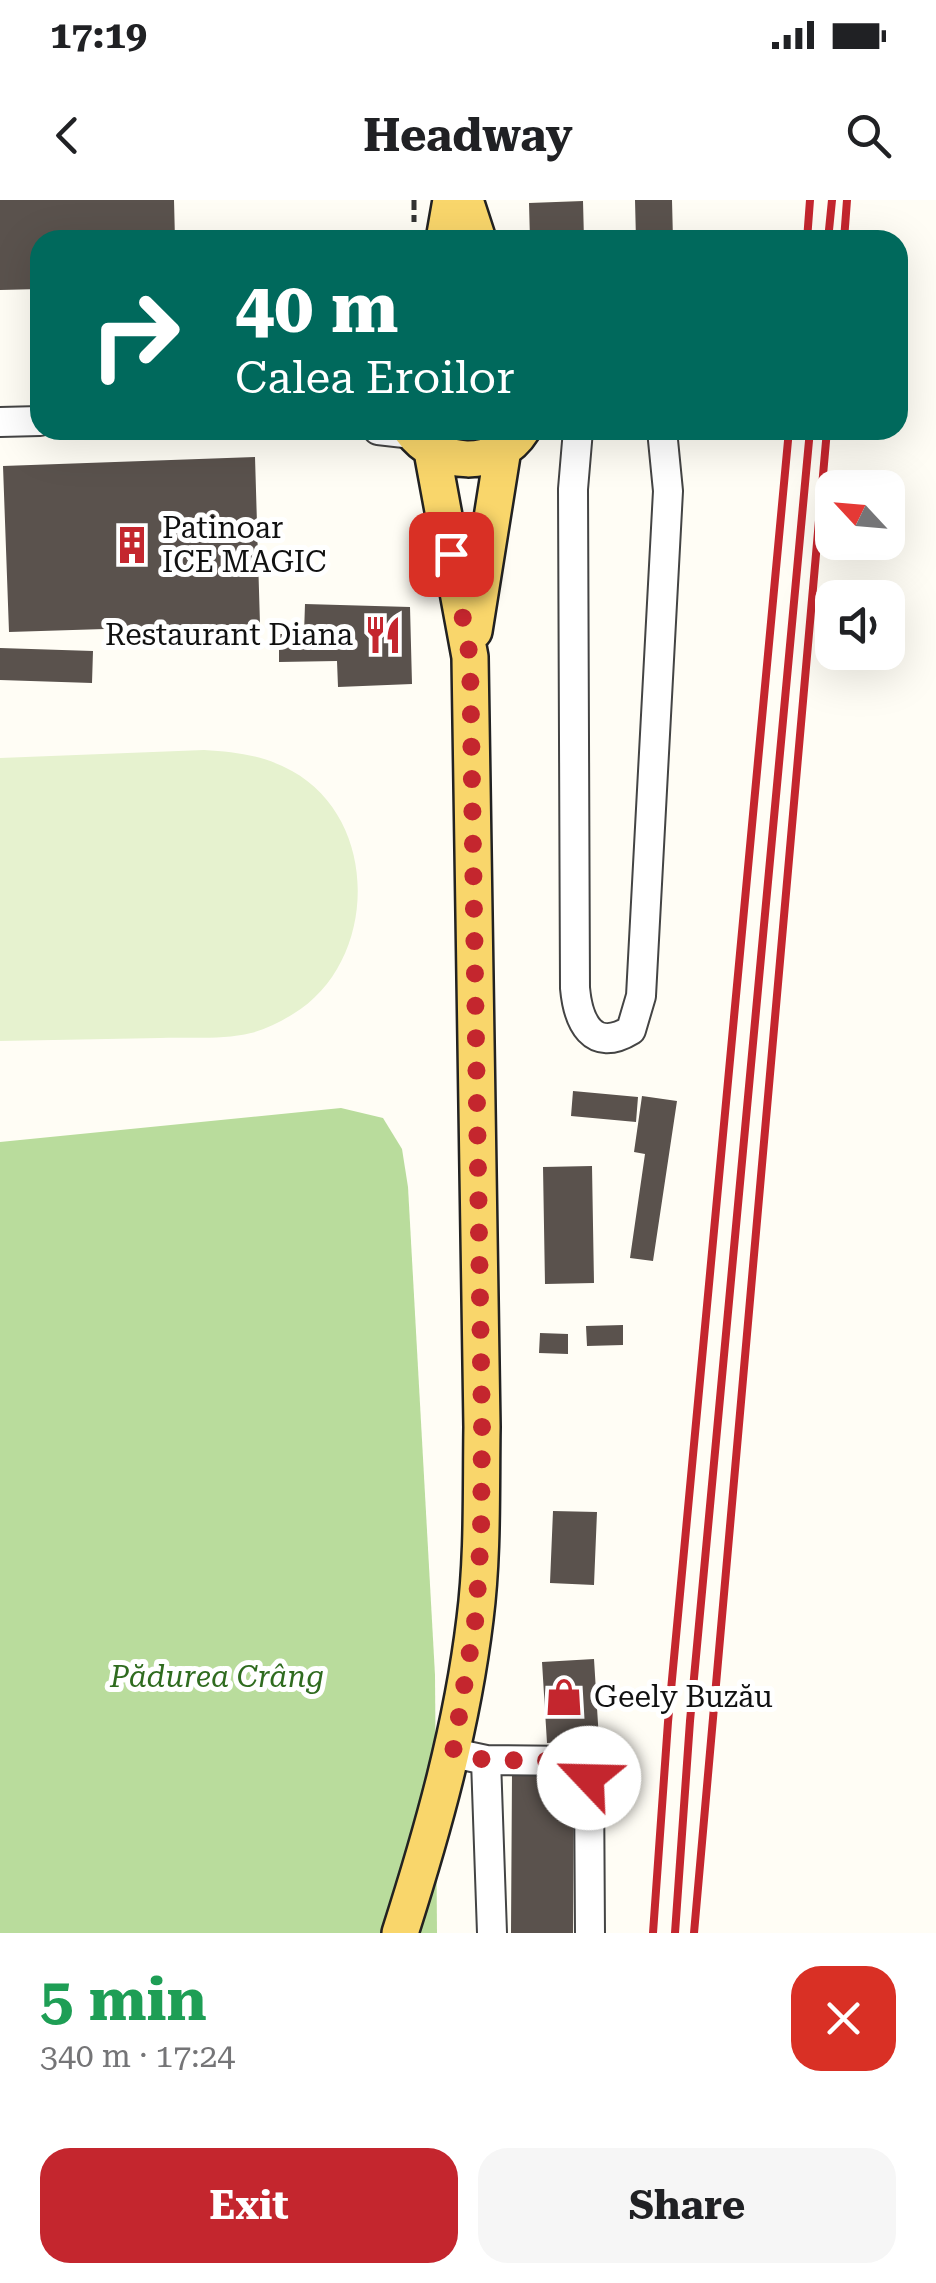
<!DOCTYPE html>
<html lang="en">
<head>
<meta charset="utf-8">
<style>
  body { margin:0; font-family:"Roboto Serif",serif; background:#f6f6f6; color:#202124; height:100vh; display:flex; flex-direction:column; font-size:38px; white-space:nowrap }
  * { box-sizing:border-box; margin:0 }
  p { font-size:32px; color:#757577 }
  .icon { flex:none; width:55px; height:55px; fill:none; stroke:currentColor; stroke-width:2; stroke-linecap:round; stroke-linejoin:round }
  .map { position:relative; height:1733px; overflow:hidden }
  .drawer { display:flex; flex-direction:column; background:#fff; flex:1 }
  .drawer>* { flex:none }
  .top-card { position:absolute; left:30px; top:30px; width:878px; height:210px; border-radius:30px; box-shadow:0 10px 40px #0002; background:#00695c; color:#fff; overflow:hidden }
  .needle { width:65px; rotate:296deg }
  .buttons { position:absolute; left:815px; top:270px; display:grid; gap:20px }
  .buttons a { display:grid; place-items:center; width:90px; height:90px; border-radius:20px; background:#fff; box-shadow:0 10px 40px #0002; font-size:50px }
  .pin { position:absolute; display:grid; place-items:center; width:85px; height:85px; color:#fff; margin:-42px; border-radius:20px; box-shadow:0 5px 15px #0006 }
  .me { position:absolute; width:110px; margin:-55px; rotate:294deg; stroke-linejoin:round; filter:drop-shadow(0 0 8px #0008) }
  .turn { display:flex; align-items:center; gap:35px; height:210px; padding:0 40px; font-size:45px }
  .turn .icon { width:130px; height:130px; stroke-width:2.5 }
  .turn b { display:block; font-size:70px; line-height:85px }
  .round { display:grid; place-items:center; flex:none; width:105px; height:105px; border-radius:30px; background:#f6f6f6 }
  .head { display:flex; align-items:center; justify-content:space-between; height:170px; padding:0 40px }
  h1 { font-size:60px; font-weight:700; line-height:75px; color:#1e9e55 }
  .action { display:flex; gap:20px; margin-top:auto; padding:20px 40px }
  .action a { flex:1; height:115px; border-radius:30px; background:#c4262e; color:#fff; font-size:40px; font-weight:700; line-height:115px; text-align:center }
  .action a+a { background:#f6f6f6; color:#202124 }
  .status { display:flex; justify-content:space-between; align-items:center; height:70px; padding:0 50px; background:#fff; direction:ltr }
  .status svg { height:28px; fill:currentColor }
  header { display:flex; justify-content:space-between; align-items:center; height:130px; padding:0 40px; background:#fff; font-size:45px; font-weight:700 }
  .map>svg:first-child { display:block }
  .forest { fill:#b9dc9c }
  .pitch { fill:#e6f2cf }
  .building { fill:#5a524d }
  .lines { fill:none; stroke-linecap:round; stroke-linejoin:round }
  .minor-casing { stroke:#444; stroke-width:32 }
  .major-casing { stroke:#222; stroke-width:40 }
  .path { stroke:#333; stroke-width:5; stroke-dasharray:10 5; stroke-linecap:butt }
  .minor { stroke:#fff; stroke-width:28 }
  .major { stroke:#f9d66b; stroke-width:35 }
  .rail { stroke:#c4262e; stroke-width:8 }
  .route { stroke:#c4262e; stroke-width:18; stroke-dasharray:0 32.4 }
  .labels { text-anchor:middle; stroke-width:10; stroke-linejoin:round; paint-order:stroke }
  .poi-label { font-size:30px; fill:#111; stroke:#fff; text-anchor:start }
  .park-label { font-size:30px; font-style:italic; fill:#2f6b1f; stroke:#fff }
</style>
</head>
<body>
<div class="status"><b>17:19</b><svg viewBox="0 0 49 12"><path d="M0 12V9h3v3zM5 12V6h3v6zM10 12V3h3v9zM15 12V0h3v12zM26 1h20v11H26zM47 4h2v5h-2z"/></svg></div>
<header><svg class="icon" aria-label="back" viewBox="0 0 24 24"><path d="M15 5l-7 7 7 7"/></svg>Headway<svg class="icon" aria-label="search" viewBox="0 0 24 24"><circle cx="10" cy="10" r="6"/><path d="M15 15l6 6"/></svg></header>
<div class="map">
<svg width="936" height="1733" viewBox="0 0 936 1733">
  <rect width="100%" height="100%" fill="#fffdf5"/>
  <path class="forest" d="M341,908L383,918L402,949L408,987L435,1475L437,1733H0V942Z"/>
  <path class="pitch" d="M204,550C236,552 263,555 292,571C381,620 378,763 293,814C282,821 264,830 251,833C223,840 189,837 160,838C107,839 53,840 0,841V558Z"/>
  <path class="building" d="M0,0H174L175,40H40V89L0,90Z
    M635,0H672L673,40H636Z
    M583,1L584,40H530L529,3Z
    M255,257L260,424L9,432L3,266Z
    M305,404L410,407L412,484L338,487L337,461L279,462V434H304Z
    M0,448L93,451L92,483L0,480Z
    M573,891L638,897L636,922L571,916Z
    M642,896L677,901L653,1061L630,1058L645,954L634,952Z
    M592,966L594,1083L545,1084L543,967Z
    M623,1125V1145L587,1146L586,1126Z
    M540,1133L568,1134V1154L539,1153Z
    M553,1311L597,1312L594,1385L550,1383Z
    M594,1459L599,1540L547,1543L542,1462Z
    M512,1574L574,1575L573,1733H511Z"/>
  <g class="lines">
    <g class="minor-casing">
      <path id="minor" d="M0,222L40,221
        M378,230L413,234
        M578,230L573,289L575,788C578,821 592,854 631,830L641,796L668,291L662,230
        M453,1553L486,1560L578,1561L589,1578L590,1733
        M486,1560L492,1733"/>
    </g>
    <g class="major-casing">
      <path id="major" d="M465,0L478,40
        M444,40L451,0
        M411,230C437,267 497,270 522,230
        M474,431L503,249
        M400,1733C433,1630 462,1527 475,1419C483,1356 481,1291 482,1227L470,457L432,251"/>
    </g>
    <path class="path" d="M414,0V22"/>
    <use href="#minor" class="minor"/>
    <use href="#major" class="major"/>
    <path class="rail" d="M807,40L810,0
      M828,40L832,0
      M844,40L847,0
      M653,1733L668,1522L789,230
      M675,1733L690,1521L810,230
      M694,1733L827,230"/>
  </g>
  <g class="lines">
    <path class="route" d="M451,354L470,457L482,1227L481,1334L476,1416L453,1552L486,1560L578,1561L589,1578"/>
  </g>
  <defs>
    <g id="building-bare" transform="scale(3)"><path d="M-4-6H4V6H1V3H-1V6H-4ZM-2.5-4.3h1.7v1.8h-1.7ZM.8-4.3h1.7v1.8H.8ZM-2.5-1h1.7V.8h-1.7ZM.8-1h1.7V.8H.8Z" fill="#c4262e" stroke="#fff" stroke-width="2.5" paint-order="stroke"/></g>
    <g id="restaurant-bare" transform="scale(3)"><path d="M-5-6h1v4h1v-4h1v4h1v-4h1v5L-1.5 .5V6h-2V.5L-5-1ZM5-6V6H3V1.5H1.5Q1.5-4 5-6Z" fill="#c4262e" stroke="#fff" stroke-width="2.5" paint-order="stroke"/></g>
    <g id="shop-bare" transform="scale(3)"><path d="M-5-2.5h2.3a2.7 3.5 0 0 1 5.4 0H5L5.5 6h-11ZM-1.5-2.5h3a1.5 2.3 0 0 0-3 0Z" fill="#c4262e" stroke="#fff" stroke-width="2.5" paint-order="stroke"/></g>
  </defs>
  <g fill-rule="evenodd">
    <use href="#building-bare" x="132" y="345"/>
    <use href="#restaurant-bare" x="383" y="435"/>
    <use href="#shop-bare" x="564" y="1497"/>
  </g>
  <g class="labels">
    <g class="poi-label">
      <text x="162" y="338">Patinoar<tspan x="162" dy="34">ICE MAGIC</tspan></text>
      <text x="353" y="445" text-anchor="end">Restaurant Diana</text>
      <text x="594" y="1507">Geely Buzău</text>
    </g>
    <g class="park-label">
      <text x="217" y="1487">Pădurea Crâng</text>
    </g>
  </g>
</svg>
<div class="buttons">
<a><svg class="needle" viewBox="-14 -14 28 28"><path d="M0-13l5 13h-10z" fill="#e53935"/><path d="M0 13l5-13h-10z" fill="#757577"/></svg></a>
<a><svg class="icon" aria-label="sound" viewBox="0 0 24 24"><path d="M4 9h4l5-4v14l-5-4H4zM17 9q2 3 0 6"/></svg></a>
</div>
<div class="pin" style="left:451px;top:354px;background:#d93025"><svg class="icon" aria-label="arrive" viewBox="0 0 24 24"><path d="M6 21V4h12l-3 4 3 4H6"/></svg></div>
<svg class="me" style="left:589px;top:1578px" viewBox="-20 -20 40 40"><circle r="19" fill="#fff"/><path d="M0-13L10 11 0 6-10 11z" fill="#c4262e"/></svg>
<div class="top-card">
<div class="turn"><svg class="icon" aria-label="right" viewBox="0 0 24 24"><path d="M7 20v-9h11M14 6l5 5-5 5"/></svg><div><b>40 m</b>Calea Eroilor</div></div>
</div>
</div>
<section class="drawer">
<div class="head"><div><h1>5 min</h1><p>340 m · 17:24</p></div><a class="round" style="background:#d93025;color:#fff"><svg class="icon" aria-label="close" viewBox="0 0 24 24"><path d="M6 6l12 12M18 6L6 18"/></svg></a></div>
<div class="action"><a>Exit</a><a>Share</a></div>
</section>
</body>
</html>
